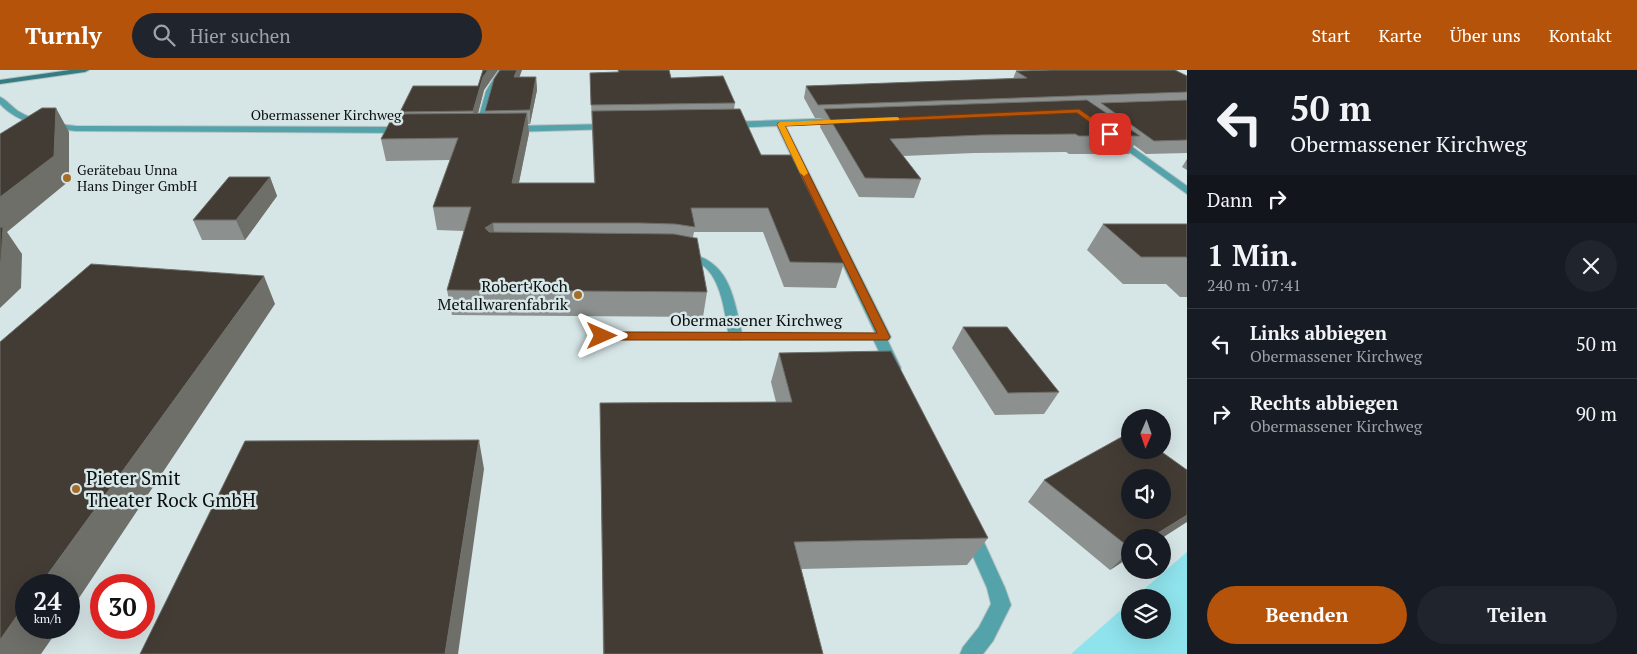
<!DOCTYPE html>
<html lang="de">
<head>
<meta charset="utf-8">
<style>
  body { margin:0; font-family:"PT Serif",serif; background:#20242c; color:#f1f3f6; height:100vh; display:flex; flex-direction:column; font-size:19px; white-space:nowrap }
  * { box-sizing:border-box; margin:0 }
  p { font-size:16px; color:#9ea1a6 }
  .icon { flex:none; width:28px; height:28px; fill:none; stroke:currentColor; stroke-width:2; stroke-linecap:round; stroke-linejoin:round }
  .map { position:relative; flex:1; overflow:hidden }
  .details { display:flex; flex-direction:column; background:#171b24; width:450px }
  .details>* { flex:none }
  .top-card { background:#171b24; color:#f1f3f6; overflow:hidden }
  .needle { width:32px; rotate:182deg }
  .tools { position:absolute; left:1121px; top:339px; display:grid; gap:10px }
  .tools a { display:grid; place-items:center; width:50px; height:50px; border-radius:50%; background:#171b24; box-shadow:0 5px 20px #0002; font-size:25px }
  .speed { position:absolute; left:15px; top:504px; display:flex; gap:10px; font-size:25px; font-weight:700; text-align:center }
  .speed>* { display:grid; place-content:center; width:65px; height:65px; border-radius:50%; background:#171b24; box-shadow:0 5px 20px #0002; line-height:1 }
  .speed small { font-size:12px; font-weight:400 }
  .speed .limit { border:8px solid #d22; background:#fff; color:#111 }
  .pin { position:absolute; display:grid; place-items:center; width:42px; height:42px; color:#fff; margin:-21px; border-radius:10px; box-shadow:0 2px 8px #0006 }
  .me { position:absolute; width:55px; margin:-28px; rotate:90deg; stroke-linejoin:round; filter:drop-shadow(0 0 4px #0008) }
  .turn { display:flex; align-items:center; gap:18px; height:105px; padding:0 20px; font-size:22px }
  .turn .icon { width:65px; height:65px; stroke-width:2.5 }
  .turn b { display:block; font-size:35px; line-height:42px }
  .then { display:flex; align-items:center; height:48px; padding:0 20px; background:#0003; gap:10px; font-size:19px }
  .round { display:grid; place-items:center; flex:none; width:52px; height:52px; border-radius:26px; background:#20242c }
  .head { display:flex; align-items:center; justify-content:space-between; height:85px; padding:0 20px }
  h1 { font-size:30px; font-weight:700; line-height:38px }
  .primary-button { display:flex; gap:10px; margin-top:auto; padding:10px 20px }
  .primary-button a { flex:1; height:58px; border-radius:30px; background:#b45309; color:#fff; font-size:20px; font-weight:700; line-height:58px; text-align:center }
  .primary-button a+a { background:#20242c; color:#f1f3f6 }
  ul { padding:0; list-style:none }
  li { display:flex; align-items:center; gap:15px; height:70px; padding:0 20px; border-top:1px solid #363941 }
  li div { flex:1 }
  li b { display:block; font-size:19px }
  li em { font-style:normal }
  header { display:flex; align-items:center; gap:30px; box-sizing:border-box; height:70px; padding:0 25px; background:#b45309; color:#fff }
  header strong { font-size:24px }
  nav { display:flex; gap:28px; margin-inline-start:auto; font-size:18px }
  .search { width:350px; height:45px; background:#20242c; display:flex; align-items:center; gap:12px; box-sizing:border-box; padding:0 18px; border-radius:28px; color:#9ea1a6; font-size:19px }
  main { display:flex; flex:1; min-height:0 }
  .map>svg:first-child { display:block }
  .green { fill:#8fe3ec }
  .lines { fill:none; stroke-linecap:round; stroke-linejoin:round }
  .service-casing { stroke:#b5c3c4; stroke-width:2 }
  .minor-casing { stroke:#b5c3c4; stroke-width:2 }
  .secondary-casing { stroke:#b5c3c4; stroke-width:2 }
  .service { fill:#54a2aa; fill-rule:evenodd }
  .minor { fill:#54a2aa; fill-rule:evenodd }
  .secondary { fill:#347b82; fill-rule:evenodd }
  .wall { fill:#8c908e }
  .shaded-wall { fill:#6f6f6a }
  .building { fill:#433c35; stroke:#6f6f6a; fill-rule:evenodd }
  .route { fill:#b45309; stroke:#753606 }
  .slow { fill:#f59e0b }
  .poi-dot { fill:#a46e28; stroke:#d6e5e6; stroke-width:2 }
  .labels { text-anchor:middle; stroke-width:5; stroke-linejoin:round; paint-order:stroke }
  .far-street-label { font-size:14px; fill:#0a0e0f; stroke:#d6e5e6 }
  .far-poi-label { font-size:14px; fill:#0a0e0f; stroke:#d6e5e6; text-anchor:start }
  .poi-label { font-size:16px; fill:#0a0e0f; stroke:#d6e5e6; text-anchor:end }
  .street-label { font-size:16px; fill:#0a0e0f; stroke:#d6e5e6 }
  .near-poi-label { font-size:19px; fill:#0a0e0f; stroke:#d6e5e6; text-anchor:start }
</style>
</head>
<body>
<header>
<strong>Turnly</strong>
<div class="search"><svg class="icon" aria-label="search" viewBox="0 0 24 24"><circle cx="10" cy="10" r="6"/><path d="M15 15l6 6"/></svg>Hier suchen</div>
<nav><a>Start</a><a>Karte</a><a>Über uns</a><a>Kontakt</a></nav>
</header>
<main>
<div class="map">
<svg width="1187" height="584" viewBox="0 0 1187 584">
  <rect width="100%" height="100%" fill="#d6e5e6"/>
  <path class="green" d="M1187,482V584H1071L1130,532V560H1162V528L1135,527Z"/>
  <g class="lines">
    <g class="service-casing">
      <path id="service" d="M499,0H507L494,21L483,60L476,62L475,60L486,21Z
        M683,182C731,189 733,227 743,267L741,270H731L729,267C725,245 722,208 701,194C694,190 687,189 679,187L677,185L679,183Z
        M879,263L886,267L901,298L899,301H889L887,298L872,267Z
        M972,456L978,459L1005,518L1011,535L993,571L983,584H960L963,577L979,557L991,534L987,518L963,464L966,459Z"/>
    </g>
    <g class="minor-casing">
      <path id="minor" d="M0,27C7,30 12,37 18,41C36,52 57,54 76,56L404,57L408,60L404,63L76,61C50,58 19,55 0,34Z
        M839,48L842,49V53L785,55L891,267L889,270L597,269L595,266L602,262L875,263L777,56L728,58L724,55L728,52Z
        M609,54L613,57L612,59L511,62L507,59L511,56Z
        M1117,66L1187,116V124L1114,71L1113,69Z"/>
    </g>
    <g class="secondary-casing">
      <path id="secondary" d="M70,0H89L85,2L0,14V10Z"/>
    </g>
    <use href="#service" class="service"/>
    <use href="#minor" class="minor"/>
    <use href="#secondary" class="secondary"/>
  </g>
  <path class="wall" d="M483,0H498L484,20L478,43H485V41L520,7H536L537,20L530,54H528L529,63L519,113H594L590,3L618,2V0H669L671,8L735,33L734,39L761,85L844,193L836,218L784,217L763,162H694L693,167L707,222L703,247L452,245L447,220L464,161L437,160L433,137L450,90L386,91L381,69L401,44L400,42L478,16Z
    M1016,1L1187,6V83L1146,84L1134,75L1129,84H1069L1066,82L974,83L903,86L921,109L914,128L859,127L820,57L822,48H815L804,28L806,16L1013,9Z
    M1187,89V100L1182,97Z
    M270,107L277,126L245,170H202L193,150Z
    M1103,154H1187V227H1180L1166,214H1123L1087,180Z
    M963,257L1059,322L1044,344L995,345L952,278Z
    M779,283L988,468L967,495L801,499L823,584H603L600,333L776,332L771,312Z
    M1044,410L1130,468V487L1110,500L1028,432Z"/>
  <path class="shaded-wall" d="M488,0H498L484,20L475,55L473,41L483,7Z
    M517,0H522L515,20L514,7Z
    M536,7L537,20L530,54V40Z
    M56,38L69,62V111L7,162L22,184L21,218L0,238V127Z
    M527,43L529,63L514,136L512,113Z
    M270,107L277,126L245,170L236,150Z
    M493,153L496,177L485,158Z
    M264,206L275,234L69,543V515H40Z
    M479,370L484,399L458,584H445Z
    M1187,445V452L1162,468H1150Z
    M1130,480V487L1110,500Z
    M26,533V558H59L41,584H0V570Z"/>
  <path class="building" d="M483,0H488L483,7L473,41L400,42L413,16H478Z
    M500,0H517L514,7H536L530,40L485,41L494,9Z
    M618,0H669L671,8L723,6L735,33L591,35L590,3L619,2Z
    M1051,0H1175L1187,6V22L818,35L806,16L1027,8L1016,1Z
    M1087,30L1140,66H1079L1075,64L982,65L890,69L921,109L865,108L824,39Z
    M1187,30V70L1154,71L1101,33Z
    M42,38H56L54,86L0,127V64Z
    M740,39L761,85H791L844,193L790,192L768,138H691L695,157L675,154L640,153H493L485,158L489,162L674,164L695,168H697L707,222L447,220L471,137H433L458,68L381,69L394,44L527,43L512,113H595L592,41Z
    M229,107H270L236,150H193Z
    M1103,154H1187V188L1186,187H1141Z
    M0,157H3L1,191H0Z
    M91,194L264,206L40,515H26V533L0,570V272Z
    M963,257H1007L1059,322L1008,323Z
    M891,281L988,468L794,472L823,584H604L600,333L792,332L779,283Z
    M1127,364H1130V380H1159L1187,400V445L1150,468H1130V478L1044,410ZM1130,408H1162V440H1130Z
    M479,370L445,584H140L245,371Z"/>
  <path class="route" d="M1079,39L1112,62V65H1107L1077,43L785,56L890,267L888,270H602L596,266L602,262L877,263L777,54L778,53Z"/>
  <path class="slow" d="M897,47L899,48V50L785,56L808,103L804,106L800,103L777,54L780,52Z"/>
  <g class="poi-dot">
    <circle cx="67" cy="108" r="5"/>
    <circle cx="578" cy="225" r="5"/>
    <circle cx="76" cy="419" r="5"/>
  </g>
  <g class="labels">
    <g class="far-street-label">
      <text x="326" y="50">Obermassener Kirchweg</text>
    </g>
    <g class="far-poi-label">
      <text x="77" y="105">Gerätebau Unna<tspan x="77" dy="16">Hans Dinger GmbH</tspan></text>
    </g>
    <g class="poi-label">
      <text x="568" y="222">Robert Koch<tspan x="568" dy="18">Metallwarenfabrik</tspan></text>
    </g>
    <g class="street-label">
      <text x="756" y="256">Obermassener Kirchweg</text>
    </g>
    <g class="near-poi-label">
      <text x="86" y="415">Pieter Smit<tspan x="86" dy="22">Theater Rock GmbH</tspan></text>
    </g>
  </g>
</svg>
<div class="tools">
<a><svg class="needle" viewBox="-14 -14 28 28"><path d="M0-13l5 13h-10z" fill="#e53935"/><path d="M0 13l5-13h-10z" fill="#9ea1a6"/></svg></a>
<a><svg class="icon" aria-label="sound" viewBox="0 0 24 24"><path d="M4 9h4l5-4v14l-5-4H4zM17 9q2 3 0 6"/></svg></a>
<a><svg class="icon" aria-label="search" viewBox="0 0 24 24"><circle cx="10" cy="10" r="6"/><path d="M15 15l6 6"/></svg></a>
<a><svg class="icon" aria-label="layers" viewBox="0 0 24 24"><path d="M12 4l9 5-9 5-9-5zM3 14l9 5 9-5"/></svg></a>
</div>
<div class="speed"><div>24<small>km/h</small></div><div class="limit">30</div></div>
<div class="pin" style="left:1110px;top:64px;background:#d93025"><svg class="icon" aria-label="arrive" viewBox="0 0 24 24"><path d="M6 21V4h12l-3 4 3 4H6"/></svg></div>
<svg class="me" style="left:602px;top:266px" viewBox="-20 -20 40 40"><path d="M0-17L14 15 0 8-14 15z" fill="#b45309" stroke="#fff" stroke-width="4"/></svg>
</div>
<section class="details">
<div class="top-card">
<div class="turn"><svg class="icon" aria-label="left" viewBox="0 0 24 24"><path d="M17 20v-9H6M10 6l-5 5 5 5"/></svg><div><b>50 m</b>Obermassener Kirchweg</div></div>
<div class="then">Dann<svg class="icon" aria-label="right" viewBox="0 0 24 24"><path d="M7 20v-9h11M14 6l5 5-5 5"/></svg></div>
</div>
<div class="head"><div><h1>1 Min.</h1><p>240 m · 07:41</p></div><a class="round"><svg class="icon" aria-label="close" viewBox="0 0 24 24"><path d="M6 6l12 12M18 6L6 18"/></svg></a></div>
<ul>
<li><svg class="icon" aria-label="left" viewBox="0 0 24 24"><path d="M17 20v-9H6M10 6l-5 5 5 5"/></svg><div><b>Links abbiegen</b><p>Obermassener Kirchweg</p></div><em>50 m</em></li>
<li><svg class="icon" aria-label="right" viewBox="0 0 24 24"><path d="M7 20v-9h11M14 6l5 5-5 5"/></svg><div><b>Rechts abbiegen</b><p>Obermassener Kirchweg</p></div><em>90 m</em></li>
</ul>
<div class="primary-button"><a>Beenden</a><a>Teilen</a></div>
</section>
</main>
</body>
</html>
